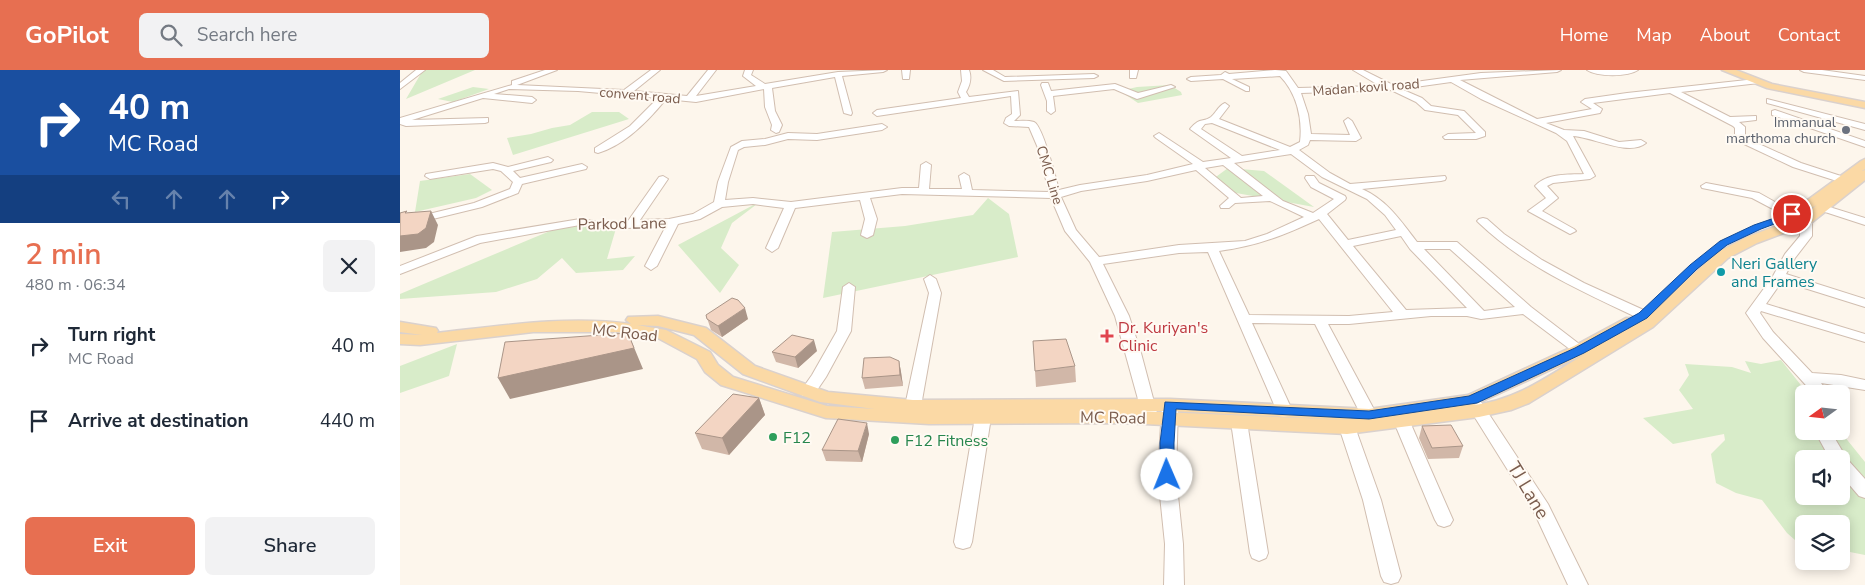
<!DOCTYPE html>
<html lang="en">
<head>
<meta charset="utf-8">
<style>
  body { margin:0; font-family:"Nunito Sans",sans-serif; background:#f2f2f3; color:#1f2937; height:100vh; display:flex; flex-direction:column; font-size:19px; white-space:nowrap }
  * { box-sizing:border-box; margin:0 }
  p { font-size:16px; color:#747a83 }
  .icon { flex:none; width:28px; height:28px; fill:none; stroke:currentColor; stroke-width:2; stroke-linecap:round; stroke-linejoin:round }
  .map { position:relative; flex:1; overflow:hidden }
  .side { display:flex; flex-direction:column; background:#fff; width:400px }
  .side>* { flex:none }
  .top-card { background:#1a4fa0; color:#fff; overflow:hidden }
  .needle { width:32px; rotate:255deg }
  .buttons { position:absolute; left:1395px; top:315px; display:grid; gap:10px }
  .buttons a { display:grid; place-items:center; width:55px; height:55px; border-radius:8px; background:#fff; box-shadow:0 2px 12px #0003; font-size:25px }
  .pin { position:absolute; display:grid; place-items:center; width:42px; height:42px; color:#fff; margin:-21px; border:2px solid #fff; border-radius:50%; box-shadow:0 1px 5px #0007 }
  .me { position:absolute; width:55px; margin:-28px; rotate:359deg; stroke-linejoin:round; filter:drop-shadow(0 0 4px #0008) }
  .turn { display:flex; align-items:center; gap:18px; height:105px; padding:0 25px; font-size:22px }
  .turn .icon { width:65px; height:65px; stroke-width:2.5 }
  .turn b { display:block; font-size:35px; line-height:42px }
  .lanes { display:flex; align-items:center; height:48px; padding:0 25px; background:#0003; justify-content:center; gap:25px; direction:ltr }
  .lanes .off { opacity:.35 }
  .round { display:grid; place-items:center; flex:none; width:52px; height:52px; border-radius:8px; background:#f2f2f3 }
  .head { display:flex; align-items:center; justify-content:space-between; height:85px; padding:0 25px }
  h1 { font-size:30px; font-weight:600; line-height:38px; color:#e76f51 }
  .button { display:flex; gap:10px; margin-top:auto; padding:10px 25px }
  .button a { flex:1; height:58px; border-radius:8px; background:#e76f51; color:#fff; font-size:20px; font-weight:600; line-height:58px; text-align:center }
  .button a+a { background:#f2f2f3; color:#1f2937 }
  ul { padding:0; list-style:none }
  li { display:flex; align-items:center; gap:15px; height:75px; padding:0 25px }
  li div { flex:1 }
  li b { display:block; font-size:19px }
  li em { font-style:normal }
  header { display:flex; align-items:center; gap:30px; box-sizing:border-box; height:70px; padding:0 25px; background:#e76f51; color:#fff }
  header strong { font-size:24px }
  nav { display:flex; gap:28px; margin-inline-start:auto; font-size:18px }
  .search { width:350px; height:45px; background:#f2f2f3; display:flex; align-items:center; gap:12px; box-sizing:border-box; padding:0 18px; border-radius:8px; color:#747a83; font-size:19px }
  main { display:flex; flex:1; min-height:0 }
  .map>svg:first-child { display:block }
  .green { fill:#d8ecc9; fill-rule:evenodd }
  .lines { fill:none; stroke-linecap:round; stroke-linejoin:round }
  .minor-casing { stroke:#d1beb0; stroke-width:2 }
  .major-casing { stroke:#dad1cd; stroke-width:3 }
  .minor { fill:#fff; fill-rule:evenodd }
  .major { fill:#fbd9a5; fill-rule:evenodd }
  .wall { fill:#d1b7a8 }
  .shaded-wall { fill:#aa9588 }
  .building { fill:#f3d5c3; stroke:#aa9588 }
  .route { fill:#1a73e8; stroke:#114b97 }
  .worship-dot { fill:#6b7280; stroke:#fffaf3; stroke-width:2 }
  .culture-dot { fill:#0f9aa8; stroke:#fffaf3; stroke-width:2 }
  .health-dot { fill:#e0444e; stroke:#fffaf3; stroke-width:2 }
  .leisure-dot { fill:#2e9e5b; stroke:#fffaf3; stroke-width:2 }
  .labels { text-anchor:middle; stroke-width:4; stroke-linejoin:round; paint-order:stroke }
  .far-street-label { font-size:14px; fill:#7a5c4d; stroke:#fffaf3 }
  .far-worship-label { font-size:14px; fill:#5b616d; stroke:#fffaf3; text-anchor:end }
  .street-label { font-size:16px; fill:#7a5c4d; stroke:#fffaf3 }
  .culture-label { font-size:16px; fill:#0d838f; stroke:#fffaf3; text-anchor:start }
  .health-label { font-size:16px; fill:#be3a42; stroke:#fffaf3; text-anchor:start }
  .leisure-label { font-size:16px; fill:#27864d; stroke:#fffaf3; text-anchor:start }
  .near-street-label { font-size:19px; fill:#7a5c4d; stroke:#fffaf3 }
</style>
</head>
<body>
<header>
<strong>GoPilot</strong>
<div class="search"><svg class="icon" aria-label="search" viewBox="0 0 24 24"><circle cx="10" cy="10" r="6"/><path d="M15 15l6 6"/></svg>Search here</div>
<nav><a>Home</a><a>Map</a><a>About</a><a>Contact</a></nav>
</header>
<main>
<section class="side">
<div class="top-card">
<div class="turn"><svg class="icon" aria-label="right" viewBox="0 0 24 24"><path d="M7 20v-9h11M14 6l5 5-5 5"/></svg><div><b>40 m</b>MC Road</div></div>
<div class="lanes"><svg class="icon off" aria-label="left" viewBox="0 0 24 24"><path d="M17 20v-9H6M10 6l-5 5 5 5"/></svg><svg class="icon off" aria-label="ahead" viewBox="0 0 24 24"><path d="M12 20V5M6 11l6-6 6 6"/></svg><svg class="icon off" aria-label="ahead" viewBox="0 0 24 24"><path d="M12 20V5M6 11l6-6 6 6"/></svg><svg class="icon" aria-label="right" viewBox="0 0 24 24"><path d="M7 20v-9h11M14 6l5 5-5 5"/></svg></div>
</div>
<div class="head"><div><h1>2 min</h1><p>480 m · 06:34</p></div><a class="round"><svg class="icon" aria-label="close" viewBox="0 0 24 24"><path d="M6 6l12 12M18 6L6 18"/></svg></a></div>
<ul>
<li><svg class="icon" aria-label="right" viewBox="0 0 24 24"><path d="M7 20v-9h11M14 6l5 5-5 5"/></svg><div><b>Turn right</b><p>MC Road</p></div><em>40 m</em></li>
<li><svg class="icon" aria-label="arrive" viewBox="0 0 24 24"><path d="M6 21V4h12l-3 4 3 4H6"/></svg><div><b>Arrive at destination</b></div><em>440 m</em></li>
</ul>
<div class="button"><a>Exit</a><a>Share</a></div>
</section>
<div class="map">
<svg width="1465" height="515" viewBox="0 0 1465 515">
  <rect width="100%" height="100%" fill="#fdf6ec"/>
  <path class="green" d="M23,0H75L6,29Z
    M770,15L781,22L782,25L738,33L720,21L737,17Z
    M73,17L89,19L53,32L38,29Z
    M192,42H219L229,49L113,85L107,68L131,64L152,58L170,55Z
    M828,98L864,101L914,137L825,121L809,112Z
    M70,104L92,120L76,128L15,142L20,111Z
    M588,128L609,144L618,187L423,228L432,162L505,156L573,145Z
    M361,131L332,153L321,178L339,195L320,223L278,175Z
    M190,151L217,155L207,189L235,186L223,200L176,203L162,188L137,209L96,222L0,229V224L133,168L155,159L173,157Z
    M57,274L49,306L0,323V296Z
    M1381,290L1408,324H1404V361H1440L1465,392V485L1445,481L1441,483V454H1404V478L1387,463L1362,430L1336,423L1316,413L1311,384L1325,370L1324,364L1273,374L1243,348L1293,339L1279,320L1289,305L1285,294L1332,297L1351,303L1345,291L1361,294ZM1404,389H1441V426H1404Z"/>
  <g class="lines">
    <g class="minor-casing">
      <path id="minor" d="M16,0H25L0,19V13Z
        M145,0H157L117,15L224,20L251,0H260L234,21L287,26L308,0H316L296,26L356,16L343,6L345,0H353L351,5L365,14L438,2L487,0L483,2L442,6L452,43L451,45L444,43L435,7L372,18L375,41L382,55L379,62L376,63L371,60L372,55L365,37L364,19L296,32L266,29C249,50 225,75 198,83L195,82V78L230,56L258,28L178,21L109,19L94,24L132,27L136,30L132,33L83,28L12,50L88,48V52L85,53L6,56L0,54V48L112,15V11Z
        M502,0H510L509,9H503Z
        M561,0H569C572,8 570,15 566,22L569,27L618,21L620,45L614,51C620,51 628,50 634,52C643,56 656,109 659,120L680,115L747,105L793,94L756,68L754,66L759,63L803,92L831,88L790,59C800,47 802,53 811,47C816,43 818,36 825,33L829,36L819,49L890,77L900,72C903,48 896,22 880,6L832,9L849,17V21H846L823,9L791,11L787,9L791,7L821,5L825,2L829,4L875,0L886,1L898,18L980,16L953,0H963L993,15L1081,3L1161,0L1157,2L1060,10L1137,49L1192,39L1181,32L1185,29L1227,23L1356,9H1359V13L1281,22L1330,47L1356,46V50L1339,52L1345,57V66L1348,69L1401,93L1447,108L1448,110L1443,113L1393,97L1342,73L1335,67V58L1333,56L1270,23L1193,33L1202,39L1200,43L1146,53L1164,60L1184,61L1219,72L1241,70L1246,73C1229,87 1193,67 1173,66L1195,106L1190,109L1153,113L1147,116L1158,128L1142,141L1174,159L1176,161L1170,164L1128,141L1146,128L1135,116C1147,103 1167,105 1184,104L1167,71L1156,63L1081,29L1051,12L1001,19L1022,28L1031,36L1064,41L1085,62V66L1076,69H1045L1043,67L1048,64L1076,63L1058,45L1025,40L1016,32L991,20L901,23L908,44L911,64L950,65L944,51L948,48L952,51L961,68L956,71L910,70L908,75L899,80L930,103L950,114L1045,106L1046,108L1045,110L1041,111L962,119C987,130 1001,151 1017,172H1057L1131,237L1187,280L1185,283H1175L1123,244L1081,249L1067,246H1031L949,254H928L977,345L975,349L969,350L963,349L961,345L915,254L852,253L893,342L891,346L885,347L879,346L808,182L779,183L703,194L729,246L741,283L758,347L756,351L750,352L744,351L715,246L690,192L665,161L651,128L502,124L470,128L477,149L473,165L467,168L461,165L465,149L460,130L395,138L378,178L372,182L366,178L384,138L353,134L322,137L300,149L278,154L257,196L251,200L245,196L266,156L207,159L180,155L80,173L0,204V196L77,166L180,149L207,153L228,151L259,107L263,106L268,109L240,150L269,149L293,144L314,132L318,112L331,77L342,71L365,69L388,63L417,64L482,54L487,57L482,60L417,70L388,69L365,75L344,77L338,80L328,112L325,130L353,128L391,132L502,118H519L521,95L526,92L531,95L529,119H562L559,106L564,103L569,106L572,120L649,122L638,78L629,57L609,56L604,53L606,48L612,44L611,26L477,46L473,43L477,40L561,28L558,22L562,11ZM812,53L880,80L842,86L801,59L805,54ZM891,84L922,107L967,129L985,145L996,160L948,170L927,144L945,130L946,128L945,126L919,113L914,106H906L905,108L911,117L934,129L913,143L883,131L834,93ZM823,95L863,126L841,128L805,98ZM796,100L829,128L820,136L821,138H829L835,133L870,131L904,147L867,164L845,171L779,175L699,187L676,160L661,127L681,121L747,111ZM919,149L993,242L949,246L849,245L819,181C858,176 884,165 919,149ZM1001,166L1010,179L1067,238L1006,240L953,176ZM1024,179H1050L1115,237L1084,241Z
        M583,0H593L605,7L694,4L698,6L694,8L604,11Z
        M730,0H738L736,8H730Z
        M1187,0H1238C1228,7 1197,7 1187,0Z
        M1400,0H1422L1465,6V10L1404,2Z
        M642,13H648L651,21L715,14L738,23L771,15L775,17L737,29L714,19L653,26L655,41L651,44L647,41V31L641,15Z
        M1367,29L1465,54V60L1367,33Z
        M1375,40L1465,71V77L1372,45V41Z
        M148,87L153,90L151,92L113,101L120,108L182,94L187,97L186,99L122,114L118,123L82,137L0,157V151L74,133L110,119L113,112L101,101L93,99L30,109L25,106L26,104L93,93L108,97Z
        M1306,113L1359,123L1398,145L1392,148L1388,147L1352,128L1302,118L1301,116Z
        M1423,135L1465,148V155L1419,140L1418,138L1419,136Z
        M1406,147L1412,150V166L1395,188L1386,204L1465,229V237L1382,211L1366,234L1465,264V272L1361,241L1360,243L1373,262L1412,303L1441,305L1465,310V320L1421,313L1429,324H1414L1363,268L1346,243L1373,206L1385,184L1400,166V150Z
        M1083,148L1087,149L1104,164L1142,190L1184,213L1248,242L1250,245L1243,249L1238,248C1182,221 1125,197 1079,153L1077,151L1079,149Z
        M530,205L536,209L541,223L521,336L519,340L513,341L507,340L505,336L529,223L524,209Z
        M449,213L455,217L451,261L426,307L413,326H403L400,322L412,305L437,261L443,217Z
        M1072,325L1077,326L1148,434L1188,515H1168L1134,442L1064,330L1067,326Z
        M770,332L776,333L778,337L776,406L783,474L784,515H764L765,474L758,406L762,337L764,333Z
        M583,342L589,343L591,347L572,472L570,477L563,479L556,477L554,472L575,347L577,343Z
        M839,347L845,348L847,352L868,483L866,488L859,491L852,488L850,483L831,352L833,348Z
        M1002,347L1008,348L1010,352L1053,450L1050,455L1044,457L1038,455L1035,450L994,352L996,348Z
        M947,351L953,353L955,357L981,430L1001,506L998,512L991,514L984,512L981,506L963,430L939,357L941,353Z
        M1421,361H1437L1434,367L1447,389L1465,409V428L1459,426L1441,405V389H1430L1418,367Z"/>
    </g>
    <g class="major-casing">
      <path id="major" d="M1322,0H1336L1372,14L1465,32V38L1367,18Z
        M1465,89V99L1462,101L1465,100V110L1411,153L1357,173L1328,188L1253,257L1129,333L1111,340L1079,347L947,364L724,353L529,354L426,348L321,315L305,302L297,289L256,267L217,262H133L20,275L0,274V264L22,265L0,262V252L36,258L38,261L37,263C100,256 167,245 231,254L226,250L228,247L258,246L306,258L355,296L428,322L513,330L770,329L969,339L1068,325L1174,276L1226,248H1238L1240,252L1318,182L1347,167L1401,147L1417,135L1385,152H1375L1373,149L1375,146L1409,129L1461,91ZM237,255L258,256L294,265L343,304L420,332L475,339L427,336L333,307L318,295L310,282L266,260ZM1185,284C1148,306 1117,330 1074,335ZM737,341H770L949,350H947Z"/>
    </g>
    <use href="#minor" class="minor"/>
    <use href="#major" class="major"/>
  </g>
  <path class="wall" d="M306,245L348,249L322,267L311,260Z
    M417,281L398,298L376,292L372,282Z
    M499,291L501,302L503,316L465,319L462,308Z
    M675,296L676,312L636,317L635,301Z
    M359,328L365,345L329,385L302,379L295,363Z
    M1022,356L1063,376L1059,388L1028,389L1019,368Z
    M469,364L462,392L426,391L422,380Z"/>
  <path class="shaded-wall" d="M31,141L38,155L34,172L26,178L0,182V166Z
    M345,238L348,249L322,267L318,256Z
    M228,263L243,299L110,329L98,308Z
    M414,270L417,281L398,298L395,287Z
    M499,291L501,302L503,316L500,305Z
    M359,328L365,345L329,385L322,368Z
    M467,353L469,364L462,392L458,381Z"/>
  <path class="building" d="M7,141L5,143L31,141L26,158L18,164L0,166V143Z
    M332,228L338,230L345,238L318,256L307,249L306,245Z
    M228,263L234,278L98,308L105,272Z
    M392,265L414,270L395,287L372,282Z
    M666,269L675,296L635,301L633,271Z
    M490,287L499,291L500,305L462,308L464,288Z
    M333,324L359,328L322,368L295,363Z
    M438,349L467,353L458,381L422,380Z
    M1051,355L1063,376L1032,378L1022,356Z"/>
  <path class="route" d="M1392,142L1396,143V146L1361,159L1327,175L1297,199L1247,248L1184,283L1077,333L969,349L776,339L774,373V405L772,408L767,410L762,408L760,405V373L765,332L969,341L1069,326L1175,278L1239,243L1290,195L1320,171L1354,155Z"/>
  <circle class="worship-dot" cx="1446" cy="60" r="5"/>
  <circle class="culture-dot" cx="1321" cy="202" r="5"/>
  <path class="health-dot" d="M704.5 258.5h5v5h5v5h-5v5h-5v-5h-5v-5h5z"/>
  <g class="leisure-dot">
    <circle cx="373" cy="367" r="5"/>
    <circle cx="495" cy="370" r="5"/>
  </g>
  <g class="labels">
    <g class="far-street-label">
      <text transform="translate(966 17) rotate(-4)" y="5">Madan kovil road</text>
      <text transform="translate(240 25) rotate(5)" y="5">convent road</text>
      <text transform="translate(650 105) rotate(73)" y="5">CMC Line</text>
    </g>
    <g class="far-worship-label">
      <text x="1436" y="57">Immanual<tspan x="1436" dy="16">marthoma church</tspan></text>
    </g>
    <g class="street-label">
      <text transform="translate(222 153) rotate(-1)" y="6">Parkod Lane</text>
      <text transform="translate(225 262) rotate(6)" y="6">MC Road</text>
      <text transform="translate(713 347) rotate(1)" y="6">MC Road</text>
    </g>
    <g class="culture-label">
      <text x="1331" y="199">Neri Gallery<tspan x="1331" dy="18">and Frames</tspan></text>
    </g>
    <g class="health-label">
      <text x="718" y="263">Dr. Kuriyan's<tspan x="718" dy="18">Clinic</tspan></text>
    </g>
    <g class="leisure-label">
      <text x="383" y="373">F12</text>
      <text x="505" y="376">F12 Fitness</text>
    </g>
    <g class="near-street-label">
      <text transform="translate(1129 420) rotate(59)" y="7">TJ Lane</text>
    </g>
  </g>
</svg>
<div class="buttons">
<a><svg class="needle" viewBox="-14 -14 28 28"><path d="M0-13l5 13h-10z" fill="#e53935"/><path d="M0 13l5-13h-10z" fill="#747a83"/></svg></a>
<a><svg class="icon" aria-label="sound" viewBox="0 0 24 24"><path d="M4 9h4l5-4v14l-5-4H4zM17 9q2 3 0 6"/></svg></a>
<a><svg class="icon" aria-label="layers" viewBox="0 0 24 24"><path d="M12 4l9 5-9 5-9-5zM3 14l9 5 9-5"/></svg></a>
</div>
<div class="pin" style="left:1392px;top:144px;background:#d93025"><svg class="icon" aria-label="arrive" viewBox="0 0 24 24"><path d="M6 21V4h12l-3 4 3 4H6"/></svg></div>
<svg class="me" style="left:767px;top:405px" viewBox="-20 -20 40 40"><circle r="19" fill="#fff"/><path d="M0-13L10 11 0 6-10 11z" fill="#1a73e8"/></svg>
</div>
</main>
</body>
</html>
